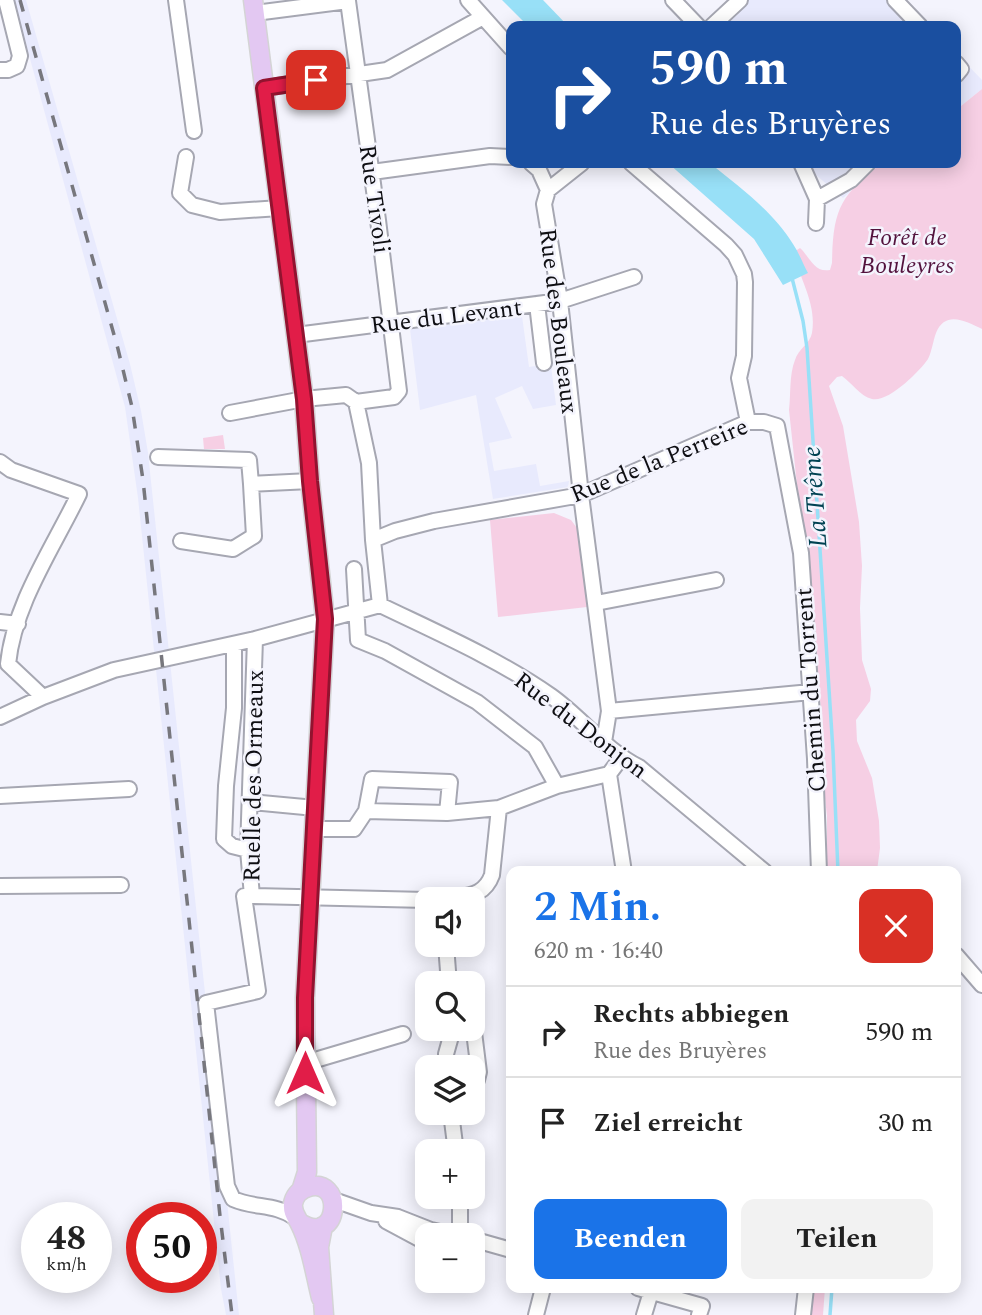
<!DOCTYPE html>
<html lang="de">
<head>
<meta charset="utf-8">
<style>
  body { margin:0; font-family:Spectral,serif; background:#f2f2f2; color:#222; height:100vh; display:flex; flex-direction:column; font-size:26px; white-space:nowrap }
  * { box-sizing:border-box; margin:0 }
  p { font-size:23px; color:#767676 }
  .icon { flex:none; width:38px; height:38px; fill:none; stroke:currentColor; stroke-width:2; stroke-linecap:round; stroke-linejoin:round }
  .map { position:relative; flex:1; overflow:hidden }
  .panel { position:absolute; left:506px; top:866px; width:455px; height:427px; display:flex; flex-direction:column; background:#fff; border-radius:14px; box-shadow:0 4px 18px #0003 }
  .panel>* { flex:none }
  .top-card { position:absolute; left:506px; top:21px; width:455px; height:147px; border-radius:14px; box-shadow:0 4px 18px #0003; background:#1a4fa0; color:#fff; overflow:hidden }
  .fabs { position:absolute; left:415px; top:887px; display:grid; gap:14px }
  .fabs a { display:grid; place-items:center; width:70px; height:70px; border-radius:14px; background:#fff; box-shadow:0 4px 18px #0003; font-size:35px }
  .speed { position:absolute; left:21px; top:1202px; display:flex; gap:14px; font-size:35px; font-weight:700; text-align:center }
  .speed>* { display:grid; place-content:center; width:91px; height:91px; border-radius:50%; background:#fff; box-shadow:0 4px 18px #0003; line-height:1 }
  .speed small { font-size:18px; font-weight:400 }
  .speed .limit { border:10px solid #d22; background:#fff; color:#111 }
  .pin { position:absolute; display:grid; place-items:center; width:60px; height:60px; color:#fff; margin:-30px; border-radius:14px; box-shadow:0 4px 10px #0006 }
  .me { position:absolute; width:77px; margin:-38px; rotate:0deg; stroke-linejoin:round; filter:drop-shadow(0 0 5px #0008) }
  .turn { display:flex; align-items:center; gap:24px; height:147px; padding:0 28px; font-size:32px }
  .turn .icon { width:91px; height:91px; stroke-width:2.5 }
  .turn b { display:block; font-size:49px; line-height:60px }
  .round { display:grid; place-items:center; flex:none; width:74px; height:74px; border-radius:14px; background:#f2f2f2 }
  .head { display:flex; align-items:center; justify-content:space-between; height:119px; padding:0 28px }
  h1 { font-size:42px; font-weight:700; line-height:52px; color:#1a73e8 }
  .action { display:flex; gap:14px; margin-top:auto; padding:14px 28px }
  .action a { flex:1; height:80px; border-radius:14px; background:#1a73e8; color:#fff; font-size:28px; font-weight:700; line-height:80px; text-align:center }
  .action a+a { background:#f2f2f2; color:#222 }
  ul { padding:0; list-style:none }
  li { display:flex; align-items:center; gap:21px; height:91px; padding:0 28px; border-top:2px solid #e0e0e0 }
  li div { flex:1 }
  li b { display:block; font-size:26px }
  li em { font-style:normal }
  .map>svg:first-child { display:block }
  .built { fill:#e8eafd }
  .green { fill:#f6cfe4 }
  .water { fill:#98e0f7 }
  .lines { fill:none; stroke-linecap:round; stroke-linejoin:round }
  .stream { stroke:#98e0f7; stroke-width:3.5 }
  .minor-casing { stroke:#a6a7b2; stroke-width:18 }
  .major-casing { stroke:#d4d4d5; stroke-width:21 }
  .minor { stroke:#fff; stroke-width:14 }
  .major { stroke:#e3c8f2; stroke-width:18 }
  .rail { stroke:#77777d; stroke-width:3.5; stroke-dasharray:12 12; stroke-linecap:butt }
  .route-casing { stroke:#92132f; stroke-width:18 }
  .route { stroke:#e11d48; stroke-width:12 }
  .labels { text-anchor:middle; stroke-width:5; stroke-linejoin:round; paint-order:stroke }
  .street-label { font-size:24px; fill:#0f0f13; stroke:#f4f4fd }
  .park-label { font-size:24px; font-style:italic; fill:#53123d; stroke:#f4f4fd }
  .water-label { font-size:26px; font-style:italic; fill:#004252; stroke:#f4f4fd }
</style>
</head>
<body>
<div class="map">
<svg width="982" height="1315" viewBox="0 0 982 1315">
  <rect width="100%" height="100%" fill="#f4f4fd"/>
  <path class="built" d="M14,0H26L130,364L141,411L148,453L239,1315H226L221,1289L138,498L125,407Z
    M746,0H904L930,26H719Z
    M956,53L982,80V89L956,110Z
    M802,163H882L843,198Z
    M522,316L529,367L561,362L551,366L556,405L533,409L522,386L495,398L512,438L489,443L494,471L536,464L540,486L569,481L568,487L493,499L476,395L420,410L410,329Z"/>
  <path class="green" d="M982,89V329C966,321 945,310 936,333C933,341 932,351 928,359C920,371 888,403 872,399C860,396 852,383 842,376L837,377L829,386L843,426L859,522L862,566L860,608L862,660L871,689L870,701L856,720L857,741L872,778L879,821L880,848L877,871H827V816L822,772V718L789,410C791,394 789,375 795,360C798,349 810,344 812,333C817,302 799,280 794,252L800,248C810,257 814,273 830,270L832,263C833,209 840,196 882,163H956V110Z
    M223,435L225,449H204L203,438Z
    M554,513L571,520L580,532L587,607L498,617L490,520Z
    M812,1288H825L823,1315H812Z"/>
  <path class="water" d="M502,0H543L568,26H528Z
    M668,163H710C739,187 773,211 793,244C799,253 803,264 808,273L783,285L754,239Z"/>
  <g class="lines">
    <path class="stream" d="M792,278L803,321L807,348L833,751L838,872
      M830,1315L832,1288"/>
    <g class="minor-casing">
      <path id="minor" d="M176,0L194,131
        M468,0L511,48
        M673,0L698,26
        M895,0L920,26
        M712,26L740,0
        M956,63L961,69L956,75
        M0,70H8L17,66L20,56L6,0
        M264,88L387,70L483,17
        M186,157L180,193L192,205L220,212L280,208
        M531,163L539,170L548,190
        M582,163L548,190L544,204L560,301L581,495L609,711L604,742
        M631,163L726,245L735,255L744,274L745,282L744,356L739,378L748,422
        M801,163L817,199L816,223
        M372,172L490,156L511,157
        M817,199L851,180L868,163
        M537,304L544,363
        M296,335L560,301L634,277
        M356,402L369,463L373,540
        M230,413L304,399L346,395L356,402L394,397L399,391L378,220L348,1L255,13
        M158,457L249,460L251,484L310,481
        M0,462L11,470L79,494C53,548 14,604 8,664L43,697
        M181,541L233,549L254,536L251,484
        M354,569L358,640L385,651L477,702L535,747L557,786
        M596,603L716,580
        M380,605C438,633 498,659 551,696C582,718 605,750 639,767L765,872
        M0,622L18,624
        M255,639L248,850L252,896L427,900
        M234,644V708L226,786L224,839L232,846L248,850
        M609,711L811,692
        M0,717L43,697L114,670L255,639L380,605L373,540L395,531L434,521L581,495L748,422H764L777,426L801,553L815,759L819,872
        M609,774L624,872
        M0,796L129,789
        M251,802L315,808
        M366,811L372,779L450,782L447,813
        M314,829H354L366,811L447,813L499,808L557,786L609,774L621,758
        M0,886L121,885
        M252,896H244L258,991L206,1003L227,1186L233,1199C256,1209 274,1203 296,1218
        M446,900C467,895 484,897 492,875L499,808
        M446,945L449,984
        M956,955L982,985
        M472,1016L479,1072L477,1080L472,1081
        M305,1063L403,1034
        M446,1068V1054L453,1029
        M451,1113L456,1152
        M460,1197V1236
        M334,1200L371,1213L398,1217L431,1230L457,1236
        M386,1221L427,1243
        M472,1239L511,1250
        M638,1288L702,1306L699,1315
        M536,1315L543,1288
        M644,1315L651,1292
        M803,1315L806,1288"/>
    </g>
    <g class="major-casing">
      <path id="major" d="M253,0L304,399L310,481L325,619L305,998L307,1172L301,1191
        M300,1223C341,1248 345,1173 306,1188C299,1190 294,1197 293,1204C292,1213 297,1217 300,1224C311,1246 315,1274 321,1298
        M323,1226L319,1247L324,1315"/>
    </g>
    <use href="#minor" class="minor"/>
    <use href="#major" class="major"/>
    <path class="rail" d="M20,0L118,349L132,407L143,480L220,1216L232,1315"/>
  </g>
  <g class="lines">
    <g class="route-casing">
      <path id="route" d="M305,1073V998L325,619L310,481L304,399L264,88L316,80"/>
    </g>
    <use href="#route" class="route"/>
  </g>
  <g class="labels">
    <g class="street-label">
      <text transform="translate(375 199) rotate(82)" y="8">Rue Tivoli</text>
      <text transform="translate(446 316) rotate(-7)" y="8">Rue du Levant</text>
      <text transform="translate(559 321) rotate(83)" y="8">Rue des Bouleaux</text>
      <text transform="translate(659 460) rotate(-22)" y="8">Rue de la Perreire</text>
      <text transform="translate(810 690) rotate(-94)" y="8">Chemin du Torrent</text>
      <text transform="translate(581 725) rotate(37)" y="8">Rue du Donjon</text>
      <text transform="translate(253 776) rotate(-89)" y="8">Ruelle des Ormeaux</text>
    </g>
    <g class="park-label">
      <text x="907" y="245">Forêt de<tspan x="907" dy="28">Bouleyres</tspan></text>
    </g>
    <g class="water-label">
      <text transform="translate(814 497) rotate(-94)" y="9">La Trême</text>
    </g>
  </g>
</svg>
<div class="fabs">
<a><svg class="icon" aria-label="sound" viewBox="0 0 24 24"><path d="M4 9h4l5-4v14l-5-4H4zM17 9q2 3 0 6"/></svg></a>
<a><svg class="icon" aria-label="search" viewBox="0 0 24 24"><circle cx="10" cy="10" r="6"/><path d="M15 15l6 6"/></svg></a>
<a><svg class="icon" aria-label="layers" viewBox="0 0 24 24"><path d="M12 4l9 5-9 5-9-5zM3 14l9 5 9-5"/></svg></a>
<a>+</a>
<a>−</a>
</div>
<div class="speed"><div>48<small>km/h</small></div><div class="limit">50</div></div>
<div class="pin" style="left:316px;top:80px;background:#d93025"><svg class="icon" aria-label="arrive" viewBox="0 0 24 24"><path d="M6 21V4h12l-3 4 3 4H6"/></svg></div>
<svg class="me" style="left:305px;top:1073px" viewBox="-20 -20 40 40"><path d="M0-17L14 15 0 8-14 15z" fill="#e11d48" stroke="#fff" stroke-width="4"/></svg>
<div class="top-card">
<div class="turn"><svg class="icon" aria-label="right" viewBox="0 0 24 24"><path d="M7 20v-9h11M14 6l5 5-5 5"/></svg><div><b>590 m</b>Rue des Bruyères</div></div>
</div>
<section class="panel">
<div class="head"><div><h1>2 Min.</h1><p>620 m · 16:40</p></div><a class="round" style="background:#d93025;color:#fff"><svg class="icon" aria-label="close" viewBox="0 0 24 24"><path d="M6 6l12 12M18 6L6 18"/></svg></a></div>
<ul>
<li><svg class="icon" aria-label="right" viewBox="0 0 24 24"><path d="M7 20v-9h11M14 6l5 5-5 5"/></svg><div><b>Rechts abbiegen</b><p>Rue des Bruyères</p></div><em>590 m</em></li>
<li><svg class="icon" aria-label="arrive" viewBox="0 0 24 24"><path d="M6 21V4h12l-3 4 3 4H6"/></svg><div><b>Ziel erreicht</b></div><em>30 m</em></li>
</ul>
<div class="action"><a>Beenden</a><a>Teilen</a></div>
</section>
</div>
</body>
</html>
